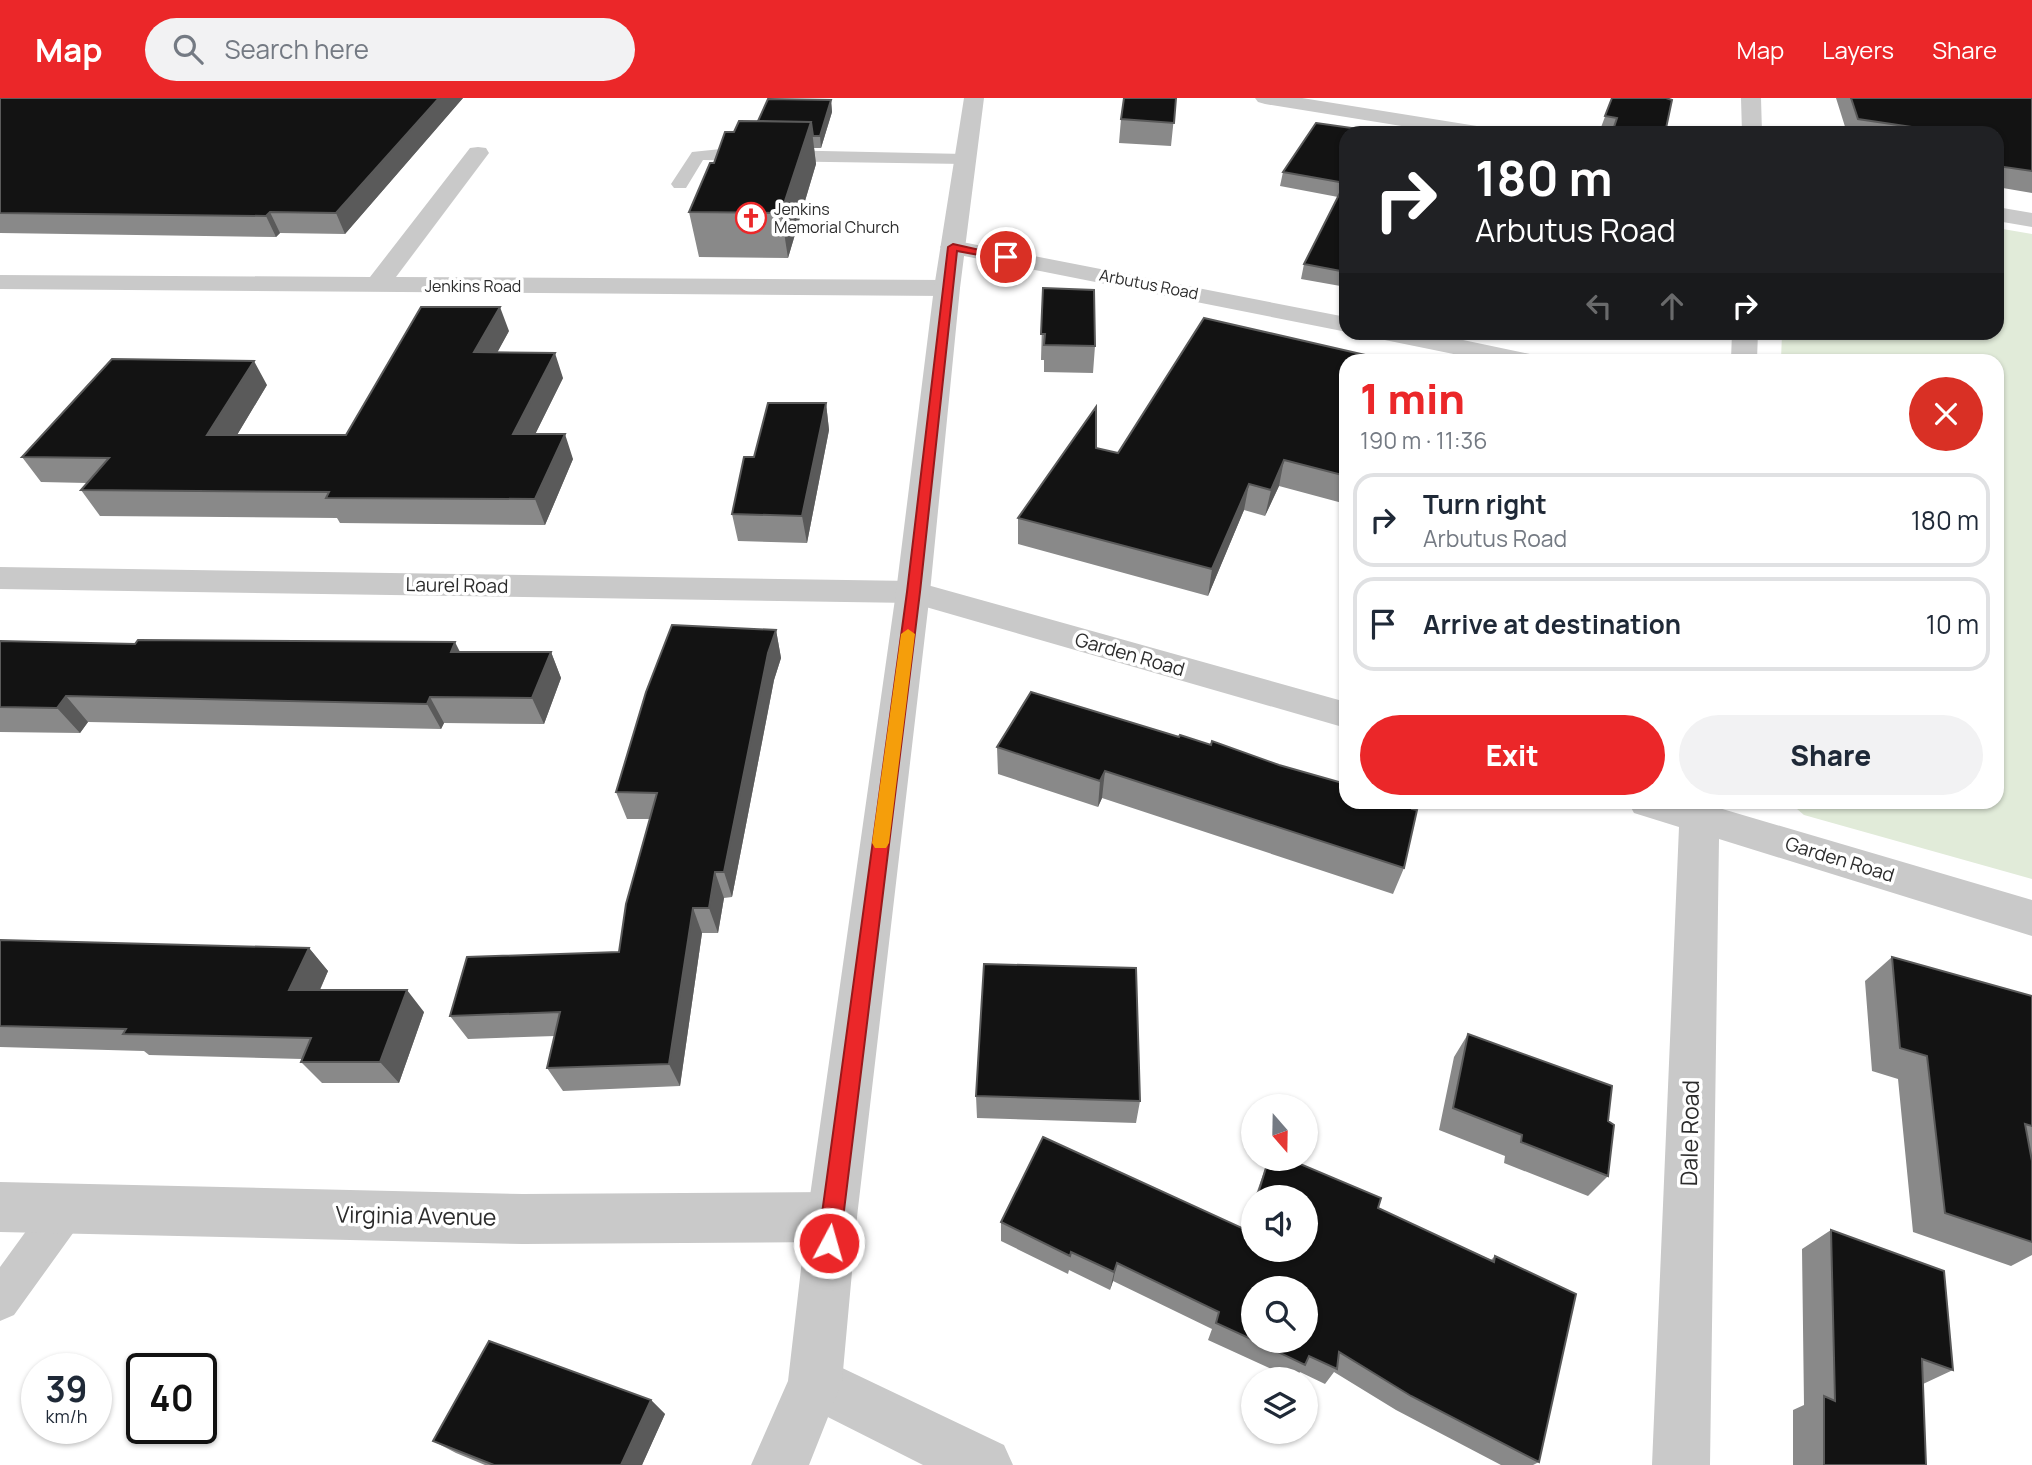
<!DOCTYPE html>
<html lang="en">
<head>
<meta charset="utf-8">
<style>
  body { margin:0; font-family:Manrope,sans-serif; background:#f2f2f3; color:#1f2937; height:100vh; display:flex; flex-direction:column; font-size:26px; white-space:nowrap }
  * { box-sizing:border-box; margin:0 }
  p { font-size:23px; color:#747a83 }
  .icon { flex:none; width:38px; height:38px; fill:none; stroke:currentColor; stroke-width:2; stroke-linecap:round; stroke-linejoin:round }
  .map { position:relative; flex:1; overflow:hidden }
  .drawer { position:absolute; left:1339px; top:256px; width:665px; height:455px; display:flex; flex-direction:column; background:#fff; border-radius:21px; box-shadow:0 2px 5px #0004 }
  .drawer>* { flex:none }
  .hud { position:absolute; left:1339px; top:28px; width:665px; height:214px; border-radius:21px; box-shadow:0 2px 5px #0004; background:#202124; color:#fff; overflow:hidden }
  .needle { width:46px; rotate:160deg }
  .controls { position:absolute; left:1241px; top:996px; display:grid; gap:14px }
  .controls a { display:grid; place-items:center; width:77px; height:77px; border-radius:50%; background:#fff; box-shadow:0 2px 5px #0004; font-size:35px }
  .speed { position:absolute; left:21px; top:1255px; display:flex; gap:14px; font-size:35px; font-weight:700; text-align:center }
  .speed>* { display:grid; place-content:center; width:91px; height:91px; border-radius:50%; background:#fff; box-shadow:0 2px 5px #0004; line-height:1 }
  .speed small { font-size:18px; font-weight:400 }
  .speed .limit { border:4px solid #111; border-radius:10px; background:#fff; color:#111 }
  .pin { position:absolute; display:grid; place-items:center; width:60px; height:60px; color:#fff; margin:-30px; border:4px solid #fff; border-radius:50%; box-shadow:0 2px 7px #0007 }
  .me { position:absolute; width:77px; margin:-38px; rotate:6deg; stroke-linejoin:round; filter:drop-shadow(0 0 5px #0008) }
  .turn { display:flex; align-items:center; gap:24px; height:147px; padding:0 21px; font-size:32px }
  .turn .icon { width:91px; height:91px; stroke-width:2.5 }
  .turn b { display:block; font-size:49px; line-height:60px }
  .lanes { display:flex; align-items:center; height:66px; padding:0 21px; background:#0003; justify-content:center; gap:35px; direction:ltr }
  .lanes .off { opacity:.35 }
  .round { display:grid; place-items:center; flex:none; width:74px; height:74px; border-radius:37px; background:#f2f2f3 }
  .head { display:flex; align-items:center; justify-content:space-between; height:119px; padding:0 21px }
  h1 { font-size:42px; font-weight:800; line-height:52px; color:#eb2729 }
  .button { display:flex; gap:14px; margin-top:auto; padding:14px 21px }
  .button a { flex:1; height:80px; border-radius:42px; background:#eb2729; color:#fff; font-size:28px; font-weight:800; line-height:80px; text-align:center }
  .button a+a { background:#f2f2f3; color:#1f2937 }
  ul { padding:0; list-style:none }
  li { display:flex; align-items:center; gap:21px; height:94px; margin:0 14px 10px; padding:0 7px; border:4px solid #e0e1e3; border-radius:21px }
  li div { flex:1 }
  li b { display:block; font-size:26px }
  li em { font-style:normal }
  header { display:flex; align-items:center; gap:42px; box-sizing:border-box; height:98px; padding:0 35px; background:#eb2729; color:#fff }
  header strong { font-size:33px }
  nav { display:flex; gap:38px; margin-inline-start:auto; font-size:24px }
  .search { width:490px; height:63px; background:#f2f2f3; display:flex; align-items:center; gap:18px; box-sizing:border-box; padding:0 24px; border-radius:38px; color:#747a83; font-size:26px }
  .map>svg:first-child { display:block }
  .green { fill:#e1ebd9 }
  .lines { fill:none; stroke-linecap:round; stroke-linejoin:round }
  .service { fill:#c9c9c9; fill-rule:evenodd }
  .minor { fill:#c9c9c9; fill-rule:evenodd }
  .tertiary { fill:#c9c9c9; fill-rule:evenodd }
  .wall { fill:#898989 }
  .shaded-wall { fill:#5a5a5a }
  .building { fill:#131313; stroke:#5a5a5a; stroke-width:2 }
  .route { fill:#eb2729; stroke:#99191b; stroke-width:2 }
  .slow { fill:#f59e0b }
  .labels { text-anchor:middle; stroke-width:7; stroke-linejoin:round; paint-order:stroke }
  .far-poi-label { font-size:16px; fill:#2c2c2c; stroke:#fff; text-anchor:start }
  .far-street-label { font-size:16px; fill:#2c2c2c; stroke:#fff }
  .street-label { font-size:19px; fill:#2c2c2c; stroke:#fff }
  .near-street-label { font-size:23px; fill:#2c2c2c; stroke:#fff }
</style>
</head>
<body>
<header>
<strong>Map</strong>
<div class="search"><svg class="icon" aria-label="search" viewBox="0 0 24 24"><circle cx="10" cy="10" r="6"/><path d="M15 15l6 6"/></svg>Search here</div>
<nav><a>Map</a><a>Layers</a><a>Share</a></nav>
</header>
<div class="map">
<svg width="2032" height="1367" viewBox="0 0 2032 1367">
  <rect width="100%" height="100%" fill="#fff"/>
  <path class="green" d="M1997,130L2032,136V781L1804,717L1789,704H1997V262H1781L1782,235L1997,234Z"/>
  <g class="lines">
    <path class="service" d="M721,51L965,56L973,61L965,66L703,62L686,90H674L671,86L692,54Z
      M67,1091L81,1096L86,1110L81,1124L14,1217L0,1223V1169L53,1096Z"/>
    <path class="minor" d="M1255,0H1302L1483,29L1490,31L1493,35H1445L1265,6L1258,4Z
      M1741,0H1761L1762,35H1742Z
      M478,49L486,50L489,55L396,179L947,182L956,185L960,190L956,195L947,198L0,191V177L370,179L470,50Z
      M1997,109L2032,115V129L1997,123Z
      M952,142L1346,219L1347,234L944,154L940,149L944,144Z
      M1371,234H1425L1530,256L1533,262H1483L1375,240Z
      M1732,234H1758L1757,262H1731Z
      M0,469L913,483L1346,604V630L912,505L0,491Z
      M1628,704H1719V710L2032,802V838L1719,741L1710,1367H1652L1679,729L1634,715Z
      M0,1084L523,1096L832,1094L850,1101L857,1119L850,1137L832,1144L523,1146L0,1134Z
      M815,1257L1004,1347L1013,1367H923L796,1303L788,1284L796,1265Z"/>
    <path class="tertiary" d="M964,0H984L960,190L930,494L857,1119L842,1284L809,1367H751L788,1283L807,1119L896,494L934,190Z"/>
  </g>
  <path class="wall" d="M0,0H463L345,136L280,135L276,139L0,135Z
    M1176,0L1171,48L1119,45L1121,21Z
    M1612,0L1665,35H1611L1612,34L1600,32Z
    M1836,0H2032V95L1997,89V35H1847Z
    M831,2L832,14L821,50H814L816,66L788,160L699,159L689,114L714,65L734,34L757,23Z
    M1346,35V189L1301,181L1304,166L1338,99L1280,88L1283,74Z
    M1043,190L1095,248L1093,275L1044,274V262H1041Z
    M509,233L497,254L563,280L535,336L573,361L545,427L340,425L337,420L100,418L81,392L87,385L41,384L22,359L267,287L237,337H346Z
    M1346,262V406L1279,388L1265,418L1244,412L1208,498L1018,446V420L1096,350L1118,355Z
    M826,305L829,332L807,445L738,443L732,416L754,359Z
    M776,532L781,560L774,582L732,799L724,800L718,835H702L680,988L563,993L547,970L555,938L468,941L450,918L619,854L650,721H627L616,694Z
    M0,543L460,554H551L561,580L544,626L444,625L441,631L88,624L80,635L0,634Z
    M1031,594L1404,770L1393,796L1102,700L1098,709L998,676L997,649Z
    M0,842L309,850L328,873L320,892L424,914L399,985H322L301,964L302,961L149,957L144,953L0,949Z
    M1892,859L2032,898V1157L2011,1168L1913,1134L1898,981L1872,973L1865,883Z
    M1468,936L1608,1023V1078L1588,1098L1504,1065L1505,1058L1439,1032L1454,959Z
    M976,998L1140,1003L1136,1025L977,1020Z
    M1269,1060L1491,1162L1495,1158L1539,1364L1533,1367H1501L1396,1312L1334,1274L1325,1286L1300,1274L1295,1281H1293L1208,1242L1212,1231L1113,1183L1110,1192L1069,1172L1068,1176L1001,1143V1124L1244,1131L1253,1105V1152L1306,1099H1255Z
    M1831,1132L1953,1272L1923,1286L1926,1367H1793V1312L1804,1307L1802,1151Z
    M651,1302L665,1316L642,1367H485L456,1355L433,1343Z"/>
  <path class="shaded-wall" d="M439,0H463L345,136L336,115Z
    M831,2L832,14L821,50L820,38Z
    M811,24L816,66L788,160L781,115Z
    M270,114L280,135L276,139L266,118Z
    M500,209L509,233L484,279L474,254Z
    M555,255L563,280L523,361L513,336Z
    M254,263L267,287L222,362L207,337Z
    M826,305L829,332L807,445L802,418Z
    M565,336L573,361L545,427L535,401Z
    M1284,362L1279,388L1265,418L1271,392Z
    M1249,386L1244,412L1208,498L1212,471Z
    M776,532L781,560L774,582L732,799L724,774L768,555Z
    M455,544L468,570L451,554Z
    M551,554L561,580L544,626L532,600Z
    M66,598L88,624L80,635L57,610Z
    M430,599L444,625L441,631L427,606Z
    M1105,673L1102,700L1098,709L1100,683Z
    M715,774L724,800L718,835L709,810Z
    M693,810L702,835L680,988L669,966Z
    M309,850L328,873L310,914L289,892Z
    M407,892L424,914L399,985L380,964Z
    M1117,1165L1113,1183L1110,1192L1114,1174Z
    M651,1302L665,1316L642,1367H621Z"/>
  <path class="building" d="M0,0H439L336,115L270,114L266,118L0,115Z
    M1124,0H1176L1174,25L1121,21Z
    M1612,0H1666L1672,2L1665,35H1612L1617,20L1605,18Z
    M1851,0H2032V73L1997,68V35H1952L1858,21Z
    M768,1L831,2L820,38H813L811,24L758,23Z
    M739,23L811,24L781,115L689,114L710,65H714L725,34H734Z
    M1316,25L1387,35H1346V174L1304,166L1345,85L1283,74Z
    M1043,190L1094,192L1095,248L1044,247L1045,236H1041Z
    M421,209H500L474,254L555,255L513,336H565L535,401L326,400L329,394L81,392L109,360L22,359L112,261L254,263L207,337H346Z
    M1204,220L1387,262H1346V378L1284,362L1271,392L1249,386L1212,471L1018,420L1096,309V350L1118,355Z
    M768,305H826L802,418L732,416L744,359H754Z
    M672,527L776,532L768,555L724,774H715L709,810H693L669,966L547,970L560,914L450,918L467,859L619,854L626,806L657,695L616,694L646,594Z
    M138,542L455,544L451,554H551L532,600L430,599L427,606L66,598L57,610L0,609V543L135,546Z
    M1031,594L1179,639L1180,637L1211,647L1212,643L1279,667L1346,686V704H1413L1412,711L1417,712L1404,770L1105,673L1100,683L997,649Z
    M0,842L309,850L289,892H407L380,964H301L311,940L123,936L126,931L0,928Z
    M1892,859L2032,898V1028L2025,1026L2032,1063V1144L1945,1115L1927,958L1900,950Z
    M984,866L1136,870L1140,1003L976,998Z
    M1468,936L1612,988L1608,1023L1614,1027L1608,1078L1521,1044L1522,1037L1453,1010Z
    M1043,1039L1246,1132L1253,1111V1152H1306V1099H1257L1269,1060H1286L1381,1100L1378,1110L1494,1164L1495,1158L1576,1196L1539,1364L1411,1298L1339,1254L1337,1271L1309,1258L1305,1267L1253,1242H1306V1190H1253V1242L1216,1225L1219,1214L1117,1165L1114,1174L1071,1154L1070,1158L1001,1124Z
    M1831,1132L1944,1173L1953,1272L1922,1261L1926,1367H1824V1298L1835,1303Z
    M489,1243L651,1302L621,1367H494L433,1343Z"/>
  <path class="route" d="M953,146L1011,159L1006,162L957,153L920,494L840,1145L836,1153L829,1156L821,1153L818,1145L907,494L948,149Z"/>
  <path class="slow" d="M908,531L915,536L889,745L886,750H875L872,745L901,536Z"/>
  <defs>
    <g id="church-ring" transform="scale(1.575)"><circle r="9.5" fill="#fff" stroke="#eb2729" stroke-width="1.5"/><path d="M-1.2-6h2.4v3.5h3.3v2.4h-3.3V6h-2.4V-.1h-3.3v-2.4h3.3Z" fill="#eb2729"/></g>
  </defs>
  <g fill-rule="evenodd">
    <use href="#church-ring" x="751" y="120"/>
  </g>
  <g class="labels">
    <g class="far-poi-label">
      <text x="774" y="117">Jenkins<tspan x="774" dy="18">Memorial Church</tspan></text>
    </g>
    <g class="far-street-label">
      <text transform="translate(1149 186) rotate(11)" y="6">Arbutus Road</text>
      <text x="473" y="194">Jenkins Road</text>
    </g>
    <g class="street-label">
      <text transform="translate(457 487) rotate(1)" y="7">Laurel Road</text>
      <text transform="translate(1130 556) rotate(16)" y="7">Garden Road</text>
      <text transform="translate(1840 761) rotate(17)" y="7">Garden Road</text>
    </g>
    <g class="near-street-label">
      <text transform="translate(1690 1035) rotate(-89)" y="8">Dale Road</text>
      <text transform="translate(416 1118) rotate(1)" y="8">Virginia Avenue</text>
    </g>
  </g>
</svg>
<div class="controls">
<a><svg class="needle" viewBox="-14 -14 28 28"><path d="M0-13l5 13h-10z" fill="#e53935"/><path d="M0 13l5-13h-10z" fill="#747a83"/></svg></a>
<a><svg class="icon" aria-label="sound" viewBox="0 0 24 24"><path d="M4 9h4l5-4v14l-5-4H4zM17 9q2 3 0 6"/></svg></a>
<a><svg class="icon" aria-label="search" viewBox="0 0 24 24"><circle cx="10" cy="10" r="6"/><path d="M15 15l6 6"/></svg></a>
<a><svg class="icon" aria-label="layers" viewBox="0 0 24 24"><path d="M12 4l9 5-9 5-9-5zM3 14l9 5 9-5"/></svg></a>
</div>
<div class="speed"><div>39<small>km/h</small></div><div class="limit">40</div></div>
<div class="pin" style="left:1006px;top:159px;background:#d93025"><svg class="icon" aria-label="arrive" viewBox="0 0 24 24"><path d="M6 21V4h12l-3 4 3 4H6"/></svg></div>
<svg class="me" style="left:829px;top:1145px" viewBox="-20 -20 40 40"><circle r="17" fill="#eb2729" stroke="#fff" stroke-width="3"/><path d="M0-11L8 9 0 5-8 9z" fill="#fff"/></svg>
<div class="hud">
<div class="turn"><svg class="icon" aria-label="right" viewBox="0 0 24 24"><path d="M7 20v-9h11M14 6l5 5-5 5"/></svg><div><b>180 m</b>Arbutus Road</div></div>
<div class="lanes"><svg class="icon off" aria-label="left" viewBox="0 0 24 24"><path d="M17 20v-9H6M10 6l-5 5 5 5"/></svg><svg class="icon off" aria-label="ahead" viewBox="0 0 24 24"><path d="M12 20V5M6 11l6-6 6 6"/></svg><svg class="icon" aria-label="right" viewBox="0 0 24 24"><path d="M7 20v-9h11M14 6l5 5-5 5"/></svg></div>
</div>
<section class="drawer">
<div class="head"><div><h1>1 min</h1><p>190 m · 11:36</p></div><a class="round" style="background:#d93025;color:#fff"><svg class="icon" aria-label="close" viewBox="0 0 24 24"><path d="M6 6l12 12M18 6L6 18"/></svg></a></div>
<ul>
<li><svg class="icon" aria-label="right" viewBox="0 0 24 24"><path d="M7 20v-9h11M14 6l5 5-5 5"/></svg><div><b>Turn right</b><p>Arbutus Road</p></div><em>180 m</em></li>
<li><svg class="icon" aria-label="arrive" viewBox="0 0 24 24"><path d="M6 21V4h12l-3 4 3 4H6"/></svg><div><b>Arrive at destination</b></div><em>10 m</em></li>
</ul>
<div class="button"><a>Exit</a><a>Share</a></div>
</section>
</div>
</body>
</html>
